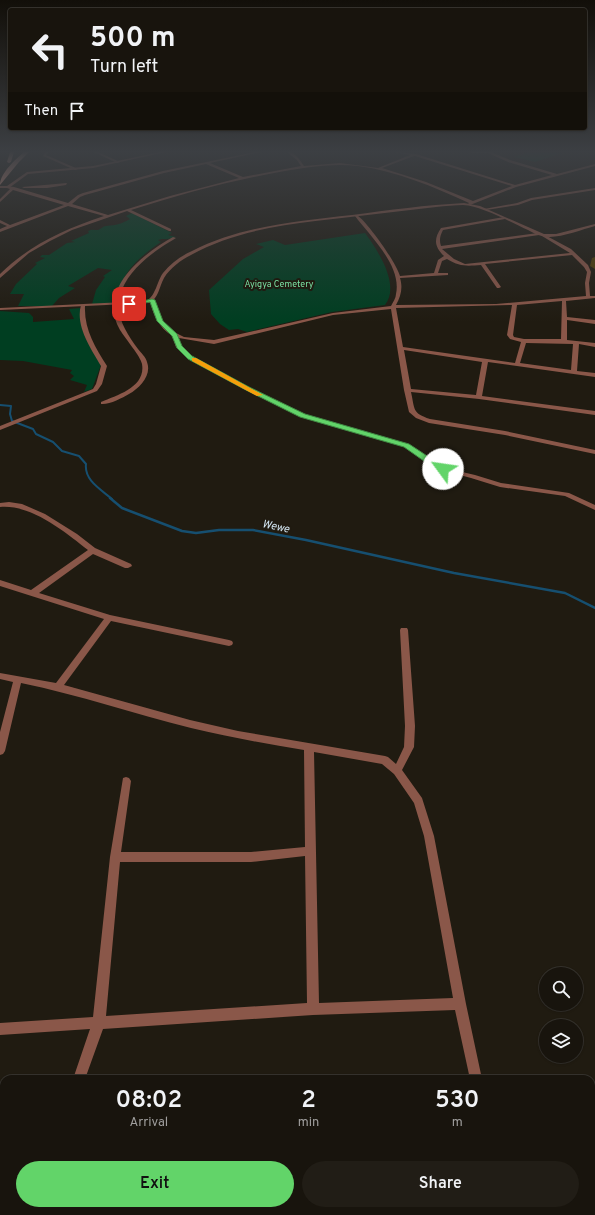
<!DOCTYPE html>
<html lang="en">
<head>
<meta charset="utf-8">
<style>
  body { margin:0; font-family:Overpass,sans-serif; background:#211d16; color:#f1f3f6; height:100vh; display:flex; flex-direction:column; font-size:15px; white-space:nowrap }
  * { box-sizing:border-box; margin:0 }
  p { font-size:13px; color:#9f9e9d }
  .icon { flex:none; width:22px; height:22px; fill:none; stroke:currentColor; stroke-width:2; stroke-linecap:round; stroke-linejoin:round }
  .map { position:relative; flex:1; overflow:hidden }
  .drawer { position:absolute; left:0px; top:1075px; width:595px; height:140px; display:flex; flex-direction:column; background:#18140d; border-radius:12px 12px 0 0; box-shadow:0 1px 3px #0004,0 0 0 1px #36332e }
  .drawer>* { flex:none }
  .top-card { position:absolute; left:8px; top:8px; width:579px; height:122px; border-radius:4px; box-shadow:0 1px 3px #0004,0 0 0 1px #36332e; background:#18140d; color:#f1f3f6; overflow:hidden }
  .buttons { position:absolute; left:539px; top:967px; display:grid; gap:8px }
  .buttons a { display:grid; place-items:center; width:44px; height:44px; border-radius:50%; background:#18140d; box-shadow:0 1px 3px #0004,0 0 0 1px #36332e; font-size:20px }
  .pin { position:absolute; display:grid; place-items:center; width:34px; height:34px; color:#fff; margin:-17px; border-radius:8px; box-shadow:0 2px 6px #0006 }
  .me { position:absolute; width:44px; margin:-22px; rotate:301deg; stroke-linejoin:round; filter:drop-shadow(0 0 3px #0008) }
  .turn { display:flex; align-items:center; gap:14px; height:84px; padding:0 16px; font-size:18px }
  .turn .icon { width:52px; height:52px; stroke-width:2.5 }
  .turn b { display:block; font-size:28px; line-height:34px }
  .then { display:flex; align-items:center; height:38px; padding:0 16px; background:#0003; gap:8px; font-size:15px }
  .eta { display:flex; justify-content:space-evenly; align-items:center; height:68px; text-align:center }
  .eta b { font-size:24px; font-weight:600; line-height:28px }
  .cta { display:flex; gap:8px; margin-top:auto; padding:8px 16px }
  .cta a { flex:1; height:46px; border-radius:24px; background:#62d469; color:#111; font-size:16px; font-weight:600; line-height:46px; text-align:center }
  .cta a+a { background:#211d16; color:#f1f3f6 }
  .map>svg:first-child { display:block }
  .green { fill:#003e21 }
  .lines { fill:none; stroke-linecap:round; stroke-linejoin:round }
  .stream-far1 { stroke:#164f70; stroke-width:2 }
  .stream { stroke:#164f70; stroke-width:2.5 }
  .minor { fill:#8a5749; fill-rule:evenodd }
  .tertiary { fill:#8a5749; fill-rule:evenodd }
  .trunk { fill:#faaa94; fill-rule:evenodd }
  .wall { fill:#513e09 }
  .route { fill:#62d469; stroke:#408a44 }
  .slow { fill:#f59e0b }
  .labels { text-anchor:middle; stroke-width:4; stroke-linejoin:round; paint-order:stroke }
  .far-park-label { font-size:9px; fill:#7ae0a3; stroke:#201b11 }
  .water-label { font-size:11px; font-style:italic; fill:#d3e5f1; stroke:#201b11 }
</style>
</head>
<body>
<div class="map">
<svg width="595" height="1215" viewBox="0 0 595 1215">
  <rect width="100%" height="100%" fill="#201b11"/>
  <path class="green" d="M529,152L562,153L535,162L514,157Z
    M132,213L172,233L168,235L176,237C169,240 163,238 158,240L161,242C136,259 122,273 114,303L92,304L96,290L105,277L103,276L112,270L98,268L68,286L75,288L59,298L52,306H18L24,294H10L16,284L37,264L35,263L45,258L40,257L42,255H49L67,243L75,242L71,241L89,233L88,231C92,229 94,230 98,230C101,229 103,226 106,226C117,225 121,224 130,219L126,216Z
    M365,233C377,249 401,285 385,305L332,312L247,332L238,329L229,330L220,324L211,314L209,290L243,259L264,247L256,244L273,240L285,245Z
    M80,308L85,337L101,365L92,389L84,392L87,385L70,380L74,376L70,373L72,370L23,361L0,360V311L29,313L33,317V322L74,319L69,309Z"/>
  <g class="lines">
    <path class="stream-far1" d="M0,405L11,406L10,414L12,421L33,429L36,434L53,442L62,451L79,456L86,464C84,480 100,489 112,499"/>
    <path class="stream" d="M110,498L122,508L182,531L196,533L219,530H253L306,540L454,573L565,593L595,608"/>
    <path class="minor" d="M45,152H49L46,155L78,169L75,170L43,156Z
      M94,152H98L120,162L117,163Z
      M255,152H261L210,163L243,177L301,166L297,160L287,152C295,152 300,160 304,166L340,163L378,168L410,155L394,152L416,154L515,185L552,175L508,162L488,153H472L470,152H491L510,160L557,174L595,164V166L516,187L470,205L468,204L469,203C434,187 397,171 358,166C330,163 302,168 274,173C225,182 178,195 131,210L171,229V231H169L127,211L72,230L50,241L29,253L0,278V274C31,244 63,230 104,216L68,206L0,232V229L7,226L0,223V220L10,225L64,205L13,190L0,202V199L10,189L7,188V186L14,187L68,203L78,195L83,193L163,171ZM414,156H415L512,186L473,201L426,182L382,168ZM206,164L239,178L170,196L108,215L72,204L80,197L85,195L164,173Z
      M67,183L66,185L47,188H24L22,187Z
      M595,188V190L532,200L518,205L486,210L484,209L517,203L531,198Z
      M357,215C368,223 396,262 400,276L434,273L438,260L444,256C435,247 433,240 441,228L504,217L505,219L443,230C440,236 439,240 441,246L538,233H539V235L442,249L454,259L465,264L570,253L542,236L541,235L543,234L571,249L588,265L591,272L589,283L590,296H595V298L566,301L567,317L595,320V324L567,320V340L595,343V347L579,344L577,371L595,373V377L488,362L482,396L595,411V415L479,399L411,392C415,410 412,413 430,419L505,431L595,450V454L505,435L429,423L416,418L409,412L404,390L391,309L333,315L214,344L179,338L181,346L192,356L248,387L305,415L409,445L436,464L445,468L475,475L501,483L569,493L595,505V510L565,496L500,487L471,478L441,470L432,466L405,447L301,417L244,389L188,358L176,347L172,335C160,330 151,311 150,299L154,300L162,321L172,331L184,337L214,340L333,313L391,306C393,302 396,298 396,294C402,266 371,237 355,216ZM572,255L584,267L587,272L585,283L586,296L496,304L396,305C401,296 403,288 400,278L448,275V273H438L442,261L447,259C460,267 467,266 481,265L497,288H499L501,287L485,264ZM562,301L561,339H524L514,337L513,335L517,305ZM512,305L507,335L510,339L521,342L515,363L403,347L396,308ZM526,343L573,344L571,370L520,363ZM404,350L482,362L476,395L411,389Z
      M173,237L176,238C172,241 167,243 163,246C145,258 125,275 120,296C115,317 127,334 138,349C141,353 146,357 147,362C152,375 140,388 129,394C122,398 109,405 101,404V402C118,395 146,387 142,364C141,357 125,338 120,330C97,290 141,255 173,237Z
      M81,305L85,306C84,329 95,347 107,366L102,384L97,391L0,430V426L93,389L96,384L101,366C91,349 75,326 81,305Z
      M9,502L22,504L45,514L77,534L95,548L131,564L132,566L128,568H125L93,554L39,593L110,615L229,640L232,641L233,643L232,645L229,646L111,621L64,685L190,720L238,731L385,756L388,757L396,764L404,747L405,726L400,630L401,628H407L408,630L415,726L414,747L402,770L422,798L434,836L466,1004L482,1079H470L455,1010L313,1015L103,1029L85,1079H73L90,1029L0,1035V1023L93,1017L110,857L123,778L126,777L129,778L131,781L121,852H251L305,847L304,750C266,744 229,737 191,728C134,714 80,695 21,683L5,751L3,754L0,755V732L13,682L0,679V673L56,683L104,619L0,586V580L31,590L88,550C65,532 31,504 0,507V503ZM314,752L382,764L394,774L414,803L424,836L453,998L319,1003ZM305,856L307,1003L106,1016L120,862H251Z
      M38,1211H52L51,1215H37Z
      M495,1211H509L510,1215H496Z"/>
    <path class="tertiary" d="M160,152H166L93,168L28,174L9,188H0V186H7L27,172L93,166Z
      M464,203L480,206L544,234H556L595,224V226C580,230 556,240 542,236C537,235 532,232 528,230C510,222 482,206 463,205C455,205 445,206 436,207C416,209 396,212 376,214C315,222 246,224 191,255C181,260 170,268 164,278C159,287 159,298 149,303L0,310V308L146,301C156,296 157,281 163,273C171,263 181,256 192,251C241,226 298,221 352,215C389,210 426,205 464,203Z"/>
    <path class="trunk" d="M10,152H14L11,162L9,163L7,162Z
      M24,152H29L19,162L0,185C0,173 16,159 24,152Z"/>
  </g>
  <path class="wall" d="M595,257V269L590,266L592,258Z"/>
  <linearGradient id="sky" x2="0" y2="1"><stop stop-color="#120f09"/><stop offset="0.47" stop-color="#3c3f43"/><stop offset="1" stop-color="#3c3f43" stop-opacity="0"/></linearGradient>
  <rect width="595" height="322" fill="url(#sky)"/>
  <path class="route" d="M152,299L155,300L163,321L177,334L182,346L192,356L249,387L305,414L409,444L447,469L443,471L431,466L404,447L300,417L244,389L188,359L177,348L172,336L157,321L150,302L129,306L126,304Z"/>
  <path class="slow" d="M192,358H196L263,395L257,396L192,361Z"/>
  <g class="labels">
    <g class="far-park-label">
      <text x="279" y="287">Ayigya Cemetery</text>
    </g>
    <g class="water-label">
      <text transform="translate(276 526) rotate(12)" y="4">Wewe</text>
    </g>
  </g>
</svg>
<div class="buttons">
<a><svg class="icon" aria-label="search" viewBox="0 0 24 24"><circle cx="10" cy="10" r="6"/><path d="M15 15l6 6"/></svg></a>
<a><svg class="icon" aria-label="layers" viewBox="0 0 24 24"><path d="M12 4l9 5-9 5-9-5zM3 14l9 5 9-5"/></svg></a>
</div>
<div class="pin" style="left:129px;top:304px;background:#d93025"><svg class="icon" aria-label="arrive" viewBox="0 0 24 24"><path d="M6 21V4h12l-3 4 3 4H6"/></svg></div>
<svg class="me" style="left:443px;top:469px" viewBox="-20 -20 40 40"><circle r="19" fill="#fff"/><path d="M0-13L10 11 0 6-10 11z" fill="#62d469"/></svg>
<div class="top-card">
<div class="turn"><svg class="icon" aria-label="left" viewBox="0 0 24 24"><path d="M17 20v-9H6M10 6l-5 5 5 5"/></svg><div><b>500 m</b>Turn left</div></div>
<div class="then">Then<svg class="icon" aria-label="arrive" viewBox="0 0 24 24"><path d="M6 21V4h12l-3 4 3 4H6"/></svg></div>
</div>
<section class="drawer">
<div class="eta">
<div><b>08:02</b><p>Arrival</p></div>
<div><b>2</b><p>min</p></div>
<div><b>530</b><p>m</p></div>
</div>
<div class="cta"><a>Exit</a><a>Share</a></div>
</section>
</div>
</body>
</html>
